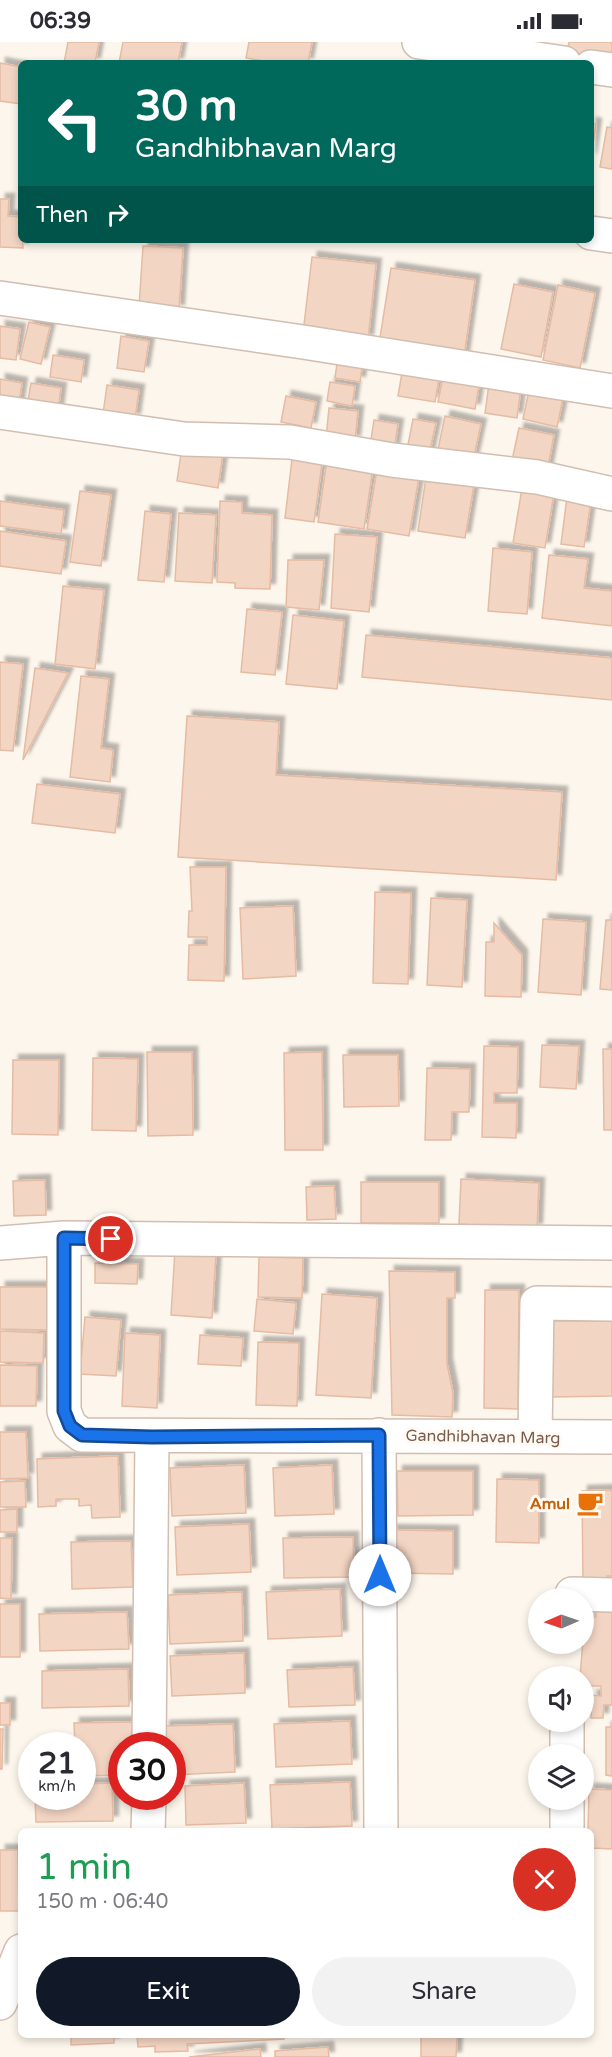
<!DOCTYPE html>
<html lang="en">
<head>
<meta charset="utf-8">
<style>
  body { margin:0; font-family:"Varela Round",sans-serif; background:#f2f2f3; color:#2b2b33; height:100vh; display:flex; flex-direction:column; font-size:22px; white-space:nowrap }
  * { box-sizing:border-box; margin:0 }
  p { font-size:20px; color:#7c7c81 }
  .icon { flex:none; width:33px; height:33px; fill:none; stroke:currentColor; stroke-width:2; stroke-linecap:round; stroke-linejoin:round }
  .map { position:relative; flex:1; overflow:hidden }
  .details { position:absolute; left:18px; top:1786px; width:576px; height:210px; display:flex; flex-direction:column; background:#fff; border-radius:9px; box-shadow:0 3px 9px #0003 }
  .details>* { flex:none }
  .guide { position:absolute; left:18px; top:18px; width:576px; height:183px; border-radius:9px; box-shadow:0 3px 9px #0003; background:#00695c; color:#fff; overflow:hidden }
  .needle { width:39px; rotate:268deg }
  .buttons { position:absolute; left:528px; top:1546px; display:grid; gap:12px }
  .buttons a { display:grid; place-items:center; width:66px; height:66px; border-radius:50%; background:#fff; box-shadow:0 3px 9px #0003; font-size:30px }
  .speed { position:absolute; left:18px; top:1690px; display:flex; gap:12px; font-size:30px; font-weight:700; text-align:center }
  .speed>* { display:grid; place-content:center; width:78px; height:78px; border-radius:50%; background:#fff; box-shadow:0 3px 9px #0003; line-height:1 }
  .speed small { font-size:15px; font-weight:400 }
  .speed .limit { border:9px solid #d22; background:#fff; color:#111 }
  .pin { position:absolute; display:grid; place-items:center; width:51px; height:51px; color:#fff; margin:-26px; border:3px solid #fff; border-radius:50%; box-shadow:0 2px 6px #0007 }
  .me { position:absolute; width:66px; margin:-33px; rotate:0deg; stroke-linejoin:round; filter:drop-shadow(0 0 4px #0008) }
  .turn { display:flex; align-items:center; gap:21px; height:126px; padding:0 18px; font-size:27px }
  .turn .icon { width:78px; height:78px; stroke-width:2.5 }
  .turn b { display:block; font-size:42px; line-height:51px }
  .then { display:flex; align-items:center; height:57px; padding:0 18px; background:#0003; gap:12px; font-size:22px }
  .round { display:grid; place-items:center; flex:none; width:63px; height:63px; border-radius:32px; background:#f2f2f3 }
  .summary { display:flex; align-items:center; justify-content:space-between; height:102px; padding:0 18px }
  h1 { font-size:36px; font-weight:600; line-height:45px; color:#1e9e55 }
  .cta { display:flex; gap:12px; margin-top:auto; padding:12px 18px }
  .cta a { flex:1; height:69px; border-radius:36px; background:#111827; color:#fff; font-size:24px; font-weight:600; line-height:69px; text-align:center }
  .cta a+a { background:#f2f2f3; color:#2b2b33 }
  .status { display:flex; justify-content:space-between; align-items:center; height:42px; padding:0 30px; background:#fff; direction:ltr }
  .status svg { height:16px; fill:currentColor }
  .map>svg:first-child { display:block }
  .building { fill:#f3d5c3; stroke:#e6bba3; stroke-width:1.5; filter:url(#shadow) }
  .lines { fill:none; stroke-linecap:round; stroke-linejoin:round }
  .minor-casing { stroke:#d1beb0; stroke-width:36 }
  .minor { stroke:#fff; stroke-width:33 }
  .route-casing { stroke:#114b97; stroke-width:15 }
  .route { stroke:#1a73e8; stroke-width:10 }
  .labels { text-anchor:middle; stroke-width:6; stroke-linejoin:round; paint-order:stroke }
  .street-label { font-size:16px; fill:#7a5c4d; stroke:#fffaf3 }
  .food-label { font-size:16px; font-weight:bold; fill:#c56008; stroke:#fffaf3; text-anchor:end }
</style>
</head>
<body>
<div class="status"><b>06:39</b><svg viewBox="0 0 49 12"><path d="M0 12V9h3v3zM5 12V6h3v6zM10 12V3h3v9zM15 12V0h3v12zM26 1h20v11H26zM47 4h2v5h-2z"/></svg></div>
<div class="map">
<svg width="612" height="2015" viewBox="0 0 612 2015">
  <defs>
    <filter id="shadow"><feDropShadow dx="5.5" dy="-5.5" stdDeviation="1.5" flood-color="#0004"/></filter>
  </defs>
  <rect width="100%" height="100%" fill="#fdf6ec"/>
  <path class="building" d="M68,0H99L95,21H64Z
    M123,0H182L178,21H119Z
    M249,0H312L308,21H275L246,16Z
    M569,0H612V21L567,12Z
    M0,21L21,25V62L0,59Z
    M591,81L596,82L591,117Z
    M607,85L612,86V127L600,125Z
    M0,157H9L8,174L21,175L23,206L0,205Z
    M143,204L183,206L179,268L139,265Z
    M312,215L376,222L368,298L303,291Z
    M391,226L475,238L464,315L379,302Z
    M514,242L553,250L541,315L501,307Z
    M558,243L595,251L580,326L543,318Z
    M29,280L50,285L41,322L20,317Z
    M0,284L20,287L16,318L0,316Z
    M121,294L149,299L144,330L117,326Z
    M339,307L364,311L360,340L335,336Z
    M53,313L84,318L81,340L50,335Z
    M404,319L441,325L435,360L398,354Z
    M445,325L481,332L475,367L438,360Z
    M490,334L522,338L517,376L485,371Z
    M0,337L22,341L18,368L0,365Z
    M531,339L565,347L557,385L523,377Z
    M330,340L355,344L352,364L327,359Z
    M31,341L61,346L58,369L27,364Z
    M107,343L139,348L135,377L103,372Z
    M286,354L316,360L311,386L281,380Z
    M329,366L358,369L355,399L326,396Z
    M445,374L481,382L473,419L437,412Z
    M413,377L436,381L429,413L407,408Z
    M374,378L398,382L394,408L370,404Z
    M519,386L554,393L547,430L511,423Z
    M182,405L223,411L218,446L177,439Z
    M292,417L322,421L314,480L285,476Z
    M327,418L373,425L364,487L318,480Z
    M377,428L419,435L409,494L367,487Z
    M427,429L475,437L465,496L418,489Z
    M523,440L555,445L545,506L513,501Z
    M80,449L111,453L101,524L70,520Z
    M567,455L591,459L584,505L561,502Z
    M0,459L64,468L61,492L0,484Z
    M220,459L242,460V471L272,473L270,547L235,546V541L217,540Z
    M145,469L171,472L164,540L138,538Z
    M179,471L216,473L212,541L175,539Z
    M0,489L66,499L61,532L0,524Z
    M335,492L377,495L369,570L331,566Z
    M493,506L532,510L527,572L488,569Z
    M549,513L588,517L584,546L612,549V584L542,576Z
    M288,518H324L319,568L286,565Z
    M63,544L104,548L95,627L55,622Z
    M247,567L282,570L275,633L241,630Z
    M293,573L344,579L337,647L286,642Z
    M366,593L612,616V658L362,635Z
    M0,620L23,622L13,709L0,708Z
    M35,626L68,631L23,718Z
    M81,634L109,637L101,706L113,708L110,740L70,735Z
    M187,674L279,680L276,733L562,750L556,838L178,815Z
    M37,742L120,752L115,791L32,781Z
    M190,825H226L224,939L188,938L189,903H207V895H188L189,869H192Z
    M375,850L411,851L408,942L373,941Z
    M431,856L467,858L462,945L427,943Z
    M293,864L296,934L243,937L240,866Z
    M543,877L586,880L581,953L538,950Z
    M606,878H612V948L600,947Z
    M494,881L522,913L521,955L485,954L486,900H494Z
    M542,1003L579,1004L576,1047L540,1045Z
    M484,1004L518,1005L517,1051H494V1061H517L516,1096L482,1095Z
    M603,1007H612V1088H604Z
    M147,1010H192L193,1093L148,1094Z
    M322,1010L323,1108H285L284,1011Z
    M343,1013H398L399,1064L344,1065Z
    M93,1016L138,1017L136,1089L92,1088Z
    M13,1018H59L58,1093L12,1092Z
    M427,1026L470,1027L469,1070H452L451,1098H425Z
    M461,1137L539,1141L537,1187L459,1182Z
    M45,1138L46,1173L14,1174L13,1139Z
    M361,1140H439V1181H361Z
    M334,1144L336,1177L307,1178L306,1145Z
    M175,1208L216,1211L212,1276L171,1273Z
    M259,1215L303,1216L302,1256L258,1255Z
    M95,1221L138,1222L137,1242L95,1241Z
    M389,1229L455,1230V1256H447V1322L453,1351L452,1375L392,1373Z
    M0,1245H48V1288L0,1287Z
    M485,1248H519L518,1367L484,1366Z
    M322,1252L377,1256L371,1356L316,1353Z
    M257,1257L296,1261L293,1292L254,1289Z
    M85,1275L121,1278L116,1334L80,1332Z
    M552,1279H612V1354L552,1355Z
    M0,1289L44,1291L43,1321L0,1320Z
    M125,1291L160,1293L157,1366L122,1364Z
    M200,1293L243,1296L241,1324L198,1322Z
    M258,1300L299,1301L297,1364L256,1363Z
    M0,1323L37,1324L36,1364H0Z
    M0,1390H26L28,1436L0,1437Z
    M118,1414L120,1475L92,1476L91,1463L79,1464V1457H56V1464L38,1465L37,1417Z
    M244,1423L246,1471L172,1474L170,1426Z
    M332,1423L334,1472L275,1474L273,1426Z
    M397,1429H473V1473L398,1474Z
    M497,1437L539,1438V1501L496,1500Z
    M25,1439L26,1465H0V1440Z
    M612,1448V1534H607L611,1543L583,1542L582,1449Z
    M17,1467V1490H0V1468Z
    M249,1482L251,1530L177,1533L175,1485Z
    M391,1488L453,1489V1532L390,1531Z
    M353,1495L354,1535L284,1536L283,1496Z
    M0,1496H12L11,1557L0,1556Z
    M131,1499L133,1545L72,1547L71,1500Z
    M340,1547L342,1594L268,1597L266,1550Z
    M242,1550L243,1599L170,1602L168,1553Z
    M0,1562H20V1615H0Z
    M596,1565L612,1566V1663H604L603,1676H591L592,1653L601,1654V1644H584V1635H580L584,1585H589V1575H596Z
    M127,1570L129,1607L40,1609L39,1572Z
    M244,1611L245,1651L172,1654L170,1614Z
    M353,1625L355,1663L289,1665L287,1628Z
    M128,1627L129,1664L42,1666V1629Z
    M0,1661H10V1683H0Z
    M350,1679L352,1722L276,1725L274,1682Z
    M135,1680L136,1704H122V1733L82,1734V1704H75L74,1681Z
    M233,1682L235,1730L172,1733V1704H165L164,1684Z
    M606,1685H612V1734L606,1733Z
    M0,1687H3L2,1727H0Z
    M350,1740L352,1784L272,1787L270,1743Z
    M112,1741L113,1779L36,1780L35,1755H82V1742Z
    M244,1741L246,1781L186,1783L185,1744Z
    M589,1747L612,1748V1807L591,1806V1790H588Z
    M0,1808H18L19,1869H0Z
    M71,1994H114V2001L71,2003Z
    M137,1994H284V1997L187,2002L188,2009L155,2010V2004L138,2005Z
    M421,1994H457L456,2015H421Z
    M328,2005L329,2015H275V2009Z
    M260,2007L261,2015H189Z"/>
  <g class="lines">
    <g class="minor-casing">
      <path id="minor" d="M419,0L564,21
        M591,25L612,28
        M591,191L612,194
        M0,256L303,300L612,349
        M0,370L184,397L290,400L392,418L537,435L612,452
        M64,1196L612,1201
        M0,1201L64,1196V1369L70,1384L82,1393L612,1395
        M379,1393L381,1790
        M535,1394L537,1261L612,1262
        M572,1552L612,1553
        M567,1680V1713
        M149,1704L152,1395
        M567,1758V1790
        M148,1790L149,1755
        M0,1961L21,1909"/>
    </g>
    <use href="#minor" class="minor"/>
  </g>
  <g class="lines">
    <g class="route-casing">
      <path id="route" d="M111,1197L64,1196V1369L70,1384L82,1393L152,1395L379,1393L380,1533"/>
    </g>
    <use href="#route" class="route"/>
  </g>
  <defs>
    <g id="cafe-bare" transform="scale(2.07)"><path d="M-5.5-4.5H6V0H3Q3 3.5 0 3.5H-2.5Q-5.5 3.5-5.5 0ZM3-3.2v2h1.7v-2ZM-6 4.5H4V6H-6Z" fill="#e8710a" stroke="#fffaf3" stroke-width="2.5" paint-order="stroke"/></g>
  </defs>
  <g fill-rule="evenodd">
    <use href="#cafe-bare" x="590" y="1461"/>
  </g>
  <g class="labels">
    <g class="street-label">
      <text transform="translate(483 1394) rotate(1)" y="6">Gandhibhavan Marg</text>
    </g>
    <g class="food-label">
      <text x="570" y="1467">Amul</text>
    </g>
  </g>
</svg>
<div class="buttons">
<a><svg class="needle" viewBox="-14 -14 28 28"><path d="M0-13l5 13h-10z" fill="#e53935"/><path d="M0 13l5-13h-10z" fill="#7c7c81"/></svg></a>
<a><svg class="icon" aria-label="sound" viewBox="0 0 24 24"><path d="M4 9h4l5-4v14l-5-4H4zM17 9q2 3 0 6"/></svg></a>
<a><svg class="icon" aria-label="layers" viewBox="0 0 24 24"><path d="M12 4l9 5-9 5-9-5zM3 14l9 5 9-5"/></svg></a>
</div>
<div class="speed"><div>21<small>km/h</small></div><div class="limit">30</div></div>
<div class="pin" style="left:111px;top:1197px;background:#d93025"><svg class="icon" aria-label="arrive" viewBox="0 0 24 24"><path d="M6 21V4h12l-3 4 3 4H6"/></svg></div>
<svg class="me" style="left:380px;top:1533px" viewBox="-20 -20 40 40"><circle r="19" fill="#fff"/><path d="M0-13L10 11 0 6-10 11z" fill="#1a73e8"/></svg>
<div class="guide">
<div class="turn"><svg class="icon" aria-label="left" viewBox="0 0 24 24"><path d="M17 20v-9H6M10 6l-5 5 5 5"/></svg><div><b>30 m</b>Gandhibhavan Marg</div></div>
<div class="then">Then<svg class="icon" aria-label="right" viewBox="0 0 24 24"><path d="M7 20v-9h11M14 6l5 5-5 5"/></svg></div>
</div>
<section class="details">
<div class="summary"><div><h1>1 min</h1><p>150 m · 06:40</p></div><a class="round" style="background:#d93025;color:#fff"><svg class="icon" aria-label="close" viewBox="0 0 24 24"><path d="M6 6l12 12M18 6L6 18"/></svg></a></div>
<div class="cta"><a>Exit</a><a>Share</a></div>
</section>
</div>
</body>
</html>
